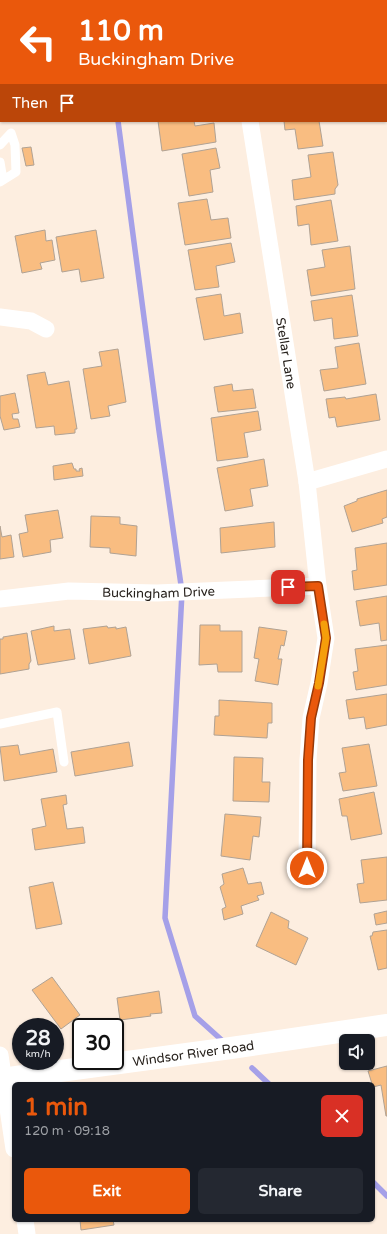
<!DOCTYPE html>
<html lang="en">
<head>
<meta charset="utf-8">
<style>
  body { margin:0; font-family:"Varela Round",sans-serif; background:#242831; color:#f1f3f6; height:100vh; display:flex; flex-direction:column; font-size:15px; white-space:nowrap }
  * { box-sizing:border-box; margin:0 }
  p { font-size:13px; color:#9ea1a6 }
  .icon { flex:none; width:22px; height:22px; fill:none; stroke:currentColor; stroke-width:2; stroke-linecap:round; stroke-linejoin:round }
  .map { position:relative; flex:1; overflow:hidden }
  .side { position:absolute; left:12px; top:1082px; width:363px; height:140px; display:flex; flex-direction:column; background:#171b24; border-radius:6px; box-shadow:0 1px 3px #0004 }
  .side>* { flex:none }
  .hud { position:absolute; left:0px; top:0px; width:387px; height:122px; box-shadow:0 1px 3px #0004; background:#ea580c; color:#fff; overflow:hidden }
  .fabs { position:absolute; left:339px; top:1034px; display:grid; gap:8px }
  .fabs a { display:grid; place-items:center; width:36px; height:36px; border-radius:6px; background:#171b24; box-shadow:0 1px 3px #0004; font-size:20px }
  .speed { position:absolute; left:12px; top:1018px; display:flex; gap:8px; font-size:20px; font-weight:700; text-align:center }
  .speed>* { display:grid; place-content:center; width:52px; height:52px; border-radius:50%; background:#171b24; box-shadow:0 1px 3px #0004; line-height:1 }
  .speed small { font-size:10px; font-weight:400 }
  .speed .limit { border:2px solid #111; border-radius:6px; background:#fff; color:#111 }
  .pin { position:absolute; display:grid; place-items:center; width:34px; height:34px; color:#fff; margin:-17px; border-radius:8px; box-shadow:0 2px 6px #0006 }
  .me { position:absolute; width:44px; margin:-22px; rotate:0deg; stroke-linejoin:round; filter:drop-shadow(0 0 3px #0008) }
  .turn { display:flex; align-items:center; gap:14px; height:84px; padding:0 12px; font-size:18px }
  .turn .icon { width:52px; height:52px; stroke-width:2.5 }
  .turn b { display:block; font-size:28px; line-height:34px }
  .then { display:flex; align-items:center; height:38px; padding:0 12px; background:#0003; gap:8px; font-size:15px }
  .round { display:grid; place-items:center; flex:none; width:42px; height:42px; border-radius:6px; background:#242831 }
  .overview { display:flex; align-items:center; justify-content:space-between; height:68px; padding:0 12px }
  h1 { font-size:24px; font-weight:700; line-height:30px; color:#ea580c }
  .action { display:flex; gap:8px; margin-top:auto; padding:8px 12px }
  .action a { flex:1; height:46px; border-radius:6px; background:#ea580c; color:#fff; font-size:16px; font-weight:700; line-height:46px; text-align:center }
  .action a+a { background:#242831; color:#f1f3f6 }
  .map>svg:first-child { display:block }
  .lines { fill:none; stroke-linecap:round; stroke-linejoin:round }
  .stream { stroke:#a5a0e8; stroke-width:5.5 }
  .building { fill:#f9bd81; stroke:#b0a294 }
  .service { stroke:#fff; stroke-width:9 }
  .minor { stroke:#fff; stroke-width:17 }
  .secondary { stroke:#fff; stroke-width:22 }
  .route-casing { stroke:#983908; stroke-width:10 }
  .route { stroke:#ea580c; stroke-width:7 }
  .slow { stroke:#f59e0b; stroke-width:7 }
  .labels { text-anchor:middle; stroke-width:3.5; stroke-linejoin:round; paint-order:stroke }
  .street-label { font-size:13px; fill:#26201b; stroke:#fdeee0 }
</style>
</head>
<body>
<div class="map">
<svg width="387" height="1234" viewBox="0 0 387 1234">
  <rect width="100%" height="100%" fill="#fdeee0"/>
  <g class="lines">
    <path class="stream" d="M121,1V0
      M118,121L159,431L182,592L165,918L195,1016L225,1043
      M252,1068L269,1084
      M373,1182L387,1196"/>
  </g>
  <path class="building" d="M264,0H311V1H264Z
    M158,121H194L195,126L214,123L216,142L162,151Z
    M284,121H319L323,146L298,149L295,129L285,130Z
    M31,147L34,165L26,166L22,148Z
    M216,148L220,168L210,170L213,192L189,196L182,154Z
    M333,152L338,185L335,189V194L294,200L292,180L311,177L308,155Z
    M207,199L211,220L228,218L231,238L185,245L178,203Z
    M331,200L338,241L311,245L309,224L298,226L296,206Z
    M45,230L46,241L52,240L55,260L40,263L42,269L22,273L15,236Z
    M96,230L104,278L81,282L79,269L62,272L56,237Z
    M231,243L235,262L216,266L219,287L195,290L188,250Z
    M350,246L355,289L311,296L307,270L325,267L322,250Z
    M221,294L224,316L240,313L243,333L204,340L196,298Z
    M352,295L358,336L334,339L332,318L314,321L311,301Z
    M359,343L366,384L324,391L320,370L338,368L335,347Z
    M118,349L126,402L108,406L110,416L91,419L83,369L102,366L99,352Z
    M45,372L48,385L69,381L77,429H75V433L55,435L54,426L36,428L27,375Z
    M232,384L233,391L253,389L256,408L218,412L214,387Z
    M15,393L19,413L12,414L13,419H18L20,427L4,430L0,416V396Z
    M376,394L380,420L337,427L335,417L329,418L326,399L345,397L346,399Z
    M258,411L261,430L244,433L248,457L217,461L211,418Z
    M264,459L268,486L250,489L253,506L225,511L217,468Z
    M72,463L74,469H76V471H80L79,469L82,468L83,476L54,480L53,466Z
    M387,490V517L382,519L383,523L352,532L344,506L357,501V499Z
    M58,510L63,538L50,540L51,552L23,557L19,534L28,532L25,515Z
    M91,516L120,517V524L137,526L136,556L110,553V548L90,547Z
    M274,522L275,547L221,553L220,528Z
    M0,526L2,537L11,535L14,557L0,559Z
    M387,543V585L354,590L352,571L357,570L355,548Z
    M387,596V640L381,641L379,623L360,626L356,601Z
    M200,625H220V631H242V672H218L217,664L199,665Z
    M54,626V631L70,629L75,659L38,665L31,631Z
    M107,626L108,628L116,627V629L126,627L131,656L89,664L83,629Z
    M259,627L287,631L284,646L281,645L278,659H282L278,685L255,681L259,659L254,658Z
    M27,633L31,661L29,664V669L0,674V639H3V637Z
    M387,645V685L356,690L353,672L358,671L355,649Z
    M387,694V725L366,729L364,717L349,719L346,700Z
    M219,700L272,703V723H268L267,738L214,735L215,716H219Z
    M129,742L133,766L75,776L71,752Z
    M369,744L377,786L343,791L339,773L346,772L342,748Z
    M18,745L20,755L53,749L57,772L4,781L0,747Z
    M234,757L263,758L262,782H270L269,802L233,801Z
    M374,792L382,834L351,840L347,816H342L339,799Z
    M66,795L67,804L63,805L67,829L83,827L85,843L35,850L32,829L46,826L41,799Z
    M225,814L261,817L259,837L253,836L250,860L221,856Z
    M387,857V900L360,903L357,884L364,883L361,860Z
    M243,868L248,884L261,882L264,894L257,896L259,900L241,906L243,914L224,920L222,909L226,907L220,887L224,884L222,874Z
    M53,882L62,924L36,929L29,887Z
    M387,911V923L376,925L374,914Z
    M271,912L289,921L288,928L308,938L296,965L256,946Z
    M387,930V968L378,970L370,936H372L373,932Z
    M52,977L80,1015L61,1029L32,990Z
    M159,991L162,1013L150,1014L151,1016L120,1020L117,998Z
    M387,1066V1116H386L381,1085L373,1087L368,1071Z
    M80,1220H113L114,1225L81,1230Z"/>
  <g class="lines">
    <path class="service" d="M366,0V1
      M386,93L387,94
      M0,145L11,133L15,145L16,172L0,182
      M0,162L3,180
      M0,724L57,712L64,762"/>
    <g class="minor">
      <path d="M231,0V1"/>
      <path id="s1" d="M250,121L307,482L318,586L326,638L319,683L311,718L308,760L307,868"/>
      <path d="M0,317L31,321L46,329"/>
      <path d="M307,482L387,459"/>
      <path id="s2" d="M0,599L69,591L157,593L318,586"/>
      <path d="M0,1055L14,1149"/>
      <path d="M25,1220L27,1234"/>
    </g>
    <path class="secondary" id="s3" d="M0,1079L231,1048L387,1025"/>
  </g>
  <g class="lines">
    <g class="route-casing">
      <path id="route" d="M288,587L318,586L326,638L319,683L311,718L308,760L307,868"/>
    </g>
    <use href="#route" class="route"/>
    <path class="slow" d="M318,686L326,638L324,624"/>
  </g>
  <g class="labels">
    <g class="street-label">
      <text dy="5" stroke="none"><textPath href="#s1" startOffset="235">Stellar Lane</textPath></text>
      <text dy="5" stroke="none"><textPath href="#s2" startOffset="159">Buckingham Drive</textPath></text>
      <text dy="5" stroke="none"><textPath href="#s3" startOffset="195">Windsor River Road</textPath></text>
    </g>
  </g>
</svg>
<div class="fabs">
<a><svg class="icon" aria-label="sound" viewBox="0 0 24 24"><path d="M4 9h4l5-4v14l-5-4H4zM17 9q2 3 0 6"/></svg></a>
</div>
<div class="speed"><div>28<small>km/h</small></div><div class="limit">30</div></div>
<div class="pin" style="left:288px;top:587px;background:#d93025"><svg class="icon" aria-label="arrive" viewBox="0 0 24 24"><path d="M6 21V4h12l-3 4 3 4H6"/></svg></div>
<svg class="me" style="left:307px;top:868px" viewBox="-20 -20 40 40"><circle r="17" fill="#ea580c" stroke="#fff" stroke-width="3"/><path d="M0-11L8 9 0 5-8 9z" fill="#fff"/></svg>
<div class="hud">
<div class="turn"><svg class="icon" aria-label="left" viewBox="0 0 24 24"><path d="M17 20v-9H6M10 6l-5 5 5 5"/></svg><div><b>110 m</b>Buckingham Drive</div></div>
<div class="then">Then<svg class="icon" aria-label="arrive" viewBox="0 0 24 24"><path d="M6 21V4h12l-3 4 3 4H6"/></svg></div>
</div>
<section class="side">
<div class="overview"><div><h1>1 min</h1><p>120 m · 09:18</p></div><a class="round" style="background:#d93025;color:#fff"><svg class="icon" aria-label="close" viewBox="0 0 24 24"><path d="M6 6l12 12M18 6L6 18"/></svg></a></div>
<div class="action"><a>Exit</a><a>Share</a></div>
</section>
</div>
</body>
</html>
